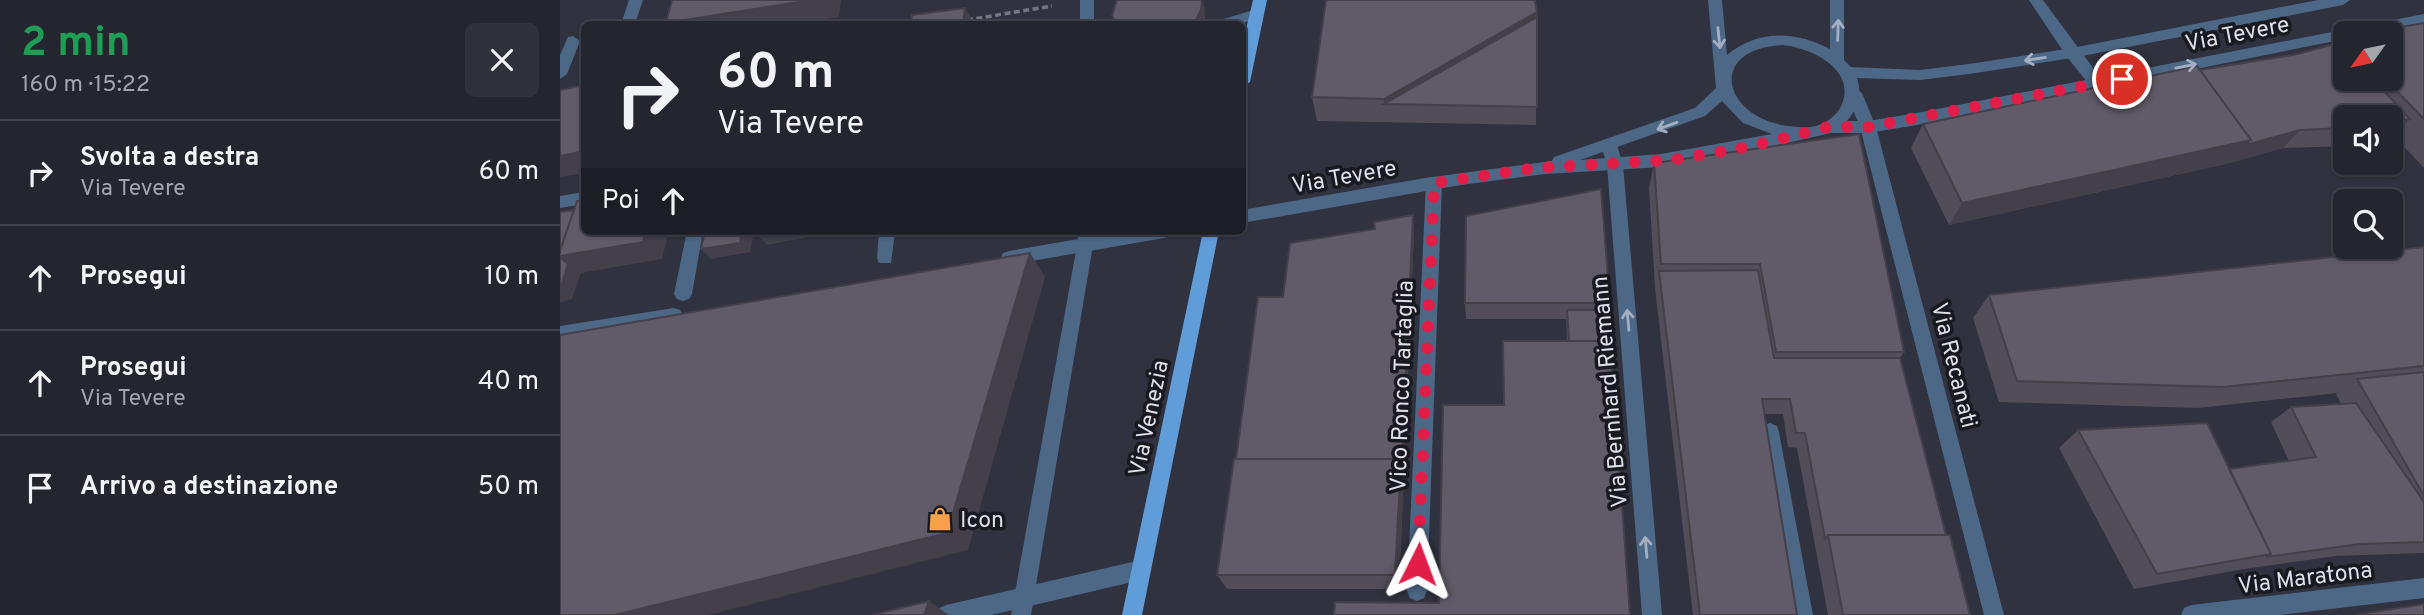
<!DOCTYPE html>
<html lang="it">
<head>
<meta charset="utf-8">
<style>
  body { margin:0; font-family:Overpass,sans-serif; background:#30323b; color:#f1f3f6; height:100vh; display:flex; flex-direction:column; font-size:26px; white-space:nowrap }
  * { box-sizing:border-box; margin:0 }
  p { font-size:23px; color:#a3a5aa }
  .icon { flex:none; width:38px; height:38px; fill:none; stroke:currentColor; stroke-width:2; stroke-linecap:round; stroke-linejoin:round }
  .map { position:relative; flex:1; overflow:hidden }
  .panel { display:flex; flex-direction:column; background:#24262f; width:560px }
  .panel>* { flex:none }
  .guide { position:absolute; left:21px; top:21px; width:665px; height:214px; border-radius:10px; box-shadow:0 2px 5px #0004,0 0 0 2px #41434b; background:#24262f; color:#f1f3f6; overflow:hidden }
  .needle { width:46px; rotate:237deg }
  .fabs { position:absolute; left:1773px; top:21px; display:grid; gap:14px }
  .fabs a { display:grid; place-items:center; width:70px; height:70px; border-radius:10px; background:#24262f; box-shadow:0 2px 5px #0004,0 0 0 2px #41434b; font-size:35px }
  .pin { position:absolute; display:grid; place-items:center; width:60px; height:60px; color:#fff; margin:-30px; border:4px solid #fff; border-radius:50%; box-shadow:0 2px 7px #0007 }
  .me { position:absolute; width:77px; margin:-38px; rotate:3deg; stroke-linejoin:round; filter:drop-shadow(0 0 5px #0008) }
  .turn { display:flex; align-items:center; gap:24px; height:147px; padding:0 21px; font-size:32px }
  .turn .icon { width:91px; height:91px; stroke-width:2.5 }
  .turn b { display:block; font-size:49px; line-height:60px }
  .then { display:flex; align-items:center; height:66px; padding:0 21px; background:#0003; gap:14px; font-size:26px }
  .round { display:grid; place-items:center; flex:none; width:74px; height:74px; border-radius:10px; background:#30323b }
  .overview { display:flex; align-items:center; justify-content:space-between; height:119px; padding:0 21px }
  h1 { font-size:42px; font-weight:700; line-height:52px; color:#1e9e55 }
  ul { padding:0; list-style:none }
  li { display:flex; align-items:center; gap:21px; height:105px; padding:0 21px; border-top:2px solid #41434b }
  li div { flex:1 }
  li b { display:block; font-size:26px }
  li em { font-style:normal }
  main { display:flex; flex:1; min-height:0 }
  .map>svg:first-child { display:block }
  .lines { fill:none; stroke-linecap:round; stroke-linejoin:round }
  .path { stroke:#747681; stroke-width:3.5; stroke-dasharray:6 3.5; stroke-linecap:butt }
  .service { fill:#4c6886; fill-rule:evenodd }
  .minor { fill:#4c6886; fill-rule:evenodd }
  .tertiary { fill:#4c6886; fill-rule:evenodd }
  .primary { fill:#609cd8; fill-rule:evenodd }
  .wall { fill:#534d59 }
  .shaded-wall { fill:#443f49 }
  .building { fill:#615a68; stroke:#443f49; stroke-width:2 }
  .oneway { stroke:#a4afc1 }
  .route { stroke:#e11d48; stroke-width:12; stroke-dasharray:0 21.6 }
  .labels { text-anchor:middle; stroke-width:7; stroke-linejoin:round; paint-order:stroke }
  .street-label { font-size:23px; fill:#dedfe8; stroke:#191a20 }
  .poi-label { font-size:23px; fill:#dedfe8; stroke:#191a20; text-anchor:start }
</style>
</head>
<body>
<main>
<section class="panel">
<div class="overview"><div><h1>2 min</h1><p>160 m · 15:22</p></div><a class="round"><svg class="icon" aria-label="close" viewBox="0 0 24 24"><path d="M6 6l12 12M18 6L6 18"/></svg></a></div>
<ul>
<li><svg class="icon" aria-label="right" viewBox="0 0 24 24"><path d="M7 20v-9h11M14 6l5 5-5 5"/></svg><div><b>Svolta a destra</b><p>Via Tevere</p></div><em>60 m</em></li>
<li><svg class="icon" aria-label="ahead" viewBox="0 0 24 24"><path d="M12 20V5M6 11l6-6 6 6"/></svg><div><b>Prosegui</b></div><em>10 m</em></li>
<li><svg class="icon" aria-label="ahead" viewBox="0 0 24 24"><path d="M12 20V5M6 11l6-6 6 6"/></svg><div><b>Prosegui</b><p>Via Tevere</p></div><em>40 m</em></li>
<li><svg class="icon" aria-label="arrive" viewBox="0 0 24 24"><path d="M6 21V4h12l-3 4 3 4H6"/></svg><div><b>Arrivo a destinazione</b></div><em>50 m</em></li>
</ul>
</section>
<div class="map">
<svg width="1864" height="615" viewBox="0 0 1864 615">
  <rect width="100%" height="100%" fill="#30323f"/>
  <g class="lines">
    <path class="path" d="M407,20L492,6"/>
    <path class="service" d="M697,9L704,14L702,17L680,24H658L660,20Z
      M525,238L531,240L533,245L471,615H451L517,245L519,240Z"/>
    <path class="minor" d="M69,0H83L75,24H61Z
      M520,0H534V24H520Z
      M1469,0H1483L1542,80L1545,84L1542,88H1532L1507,57Z
      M13,36L20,41L7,74L0,79V55L8,37Z
      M1294,87L1302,93L1316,127L1444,615H1424L1300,127L1286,93Z
      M1049,139L1057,145L1063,165L1102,615H1082L1047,165L1041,145Z
      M874,177L882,183L867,591L864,598L857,601L850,598L847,591L866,183Z
      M24,192V204L0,208V196Z
      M127,231H143L132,294L129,299L123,301L117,299L114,294Z
      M319,231H335L331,263H319L317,258Z
      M517,231H533L531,250H519Z
      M1210,423L1217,426L1219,432L1253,615H1233L1201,432L1203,426Z
      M581,560L588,563L591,570L588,577L581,580L431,615H376L379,608L386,605Z
      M1864,578V598L1720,615H1621L1624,608L1631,605Z"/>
    <path class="tertiary" d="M1148,0H1162L1167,55C1198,29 1236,31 1270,49V0H1284V60L1291,67L1360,70L1409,64L1512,48L1758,0H1790L1783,5L1512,58L1409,74L1360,80L1297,78C1302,94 1298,108 1287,121H1308L1357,113L1864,14V24L1816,33H1785V39L1357,125L1308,133H1271L1164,157L1101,167L985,174L901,185L682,223V210L865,178L992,161L994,157L1135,108L1156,88ZM1223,45C1251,48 1296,69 1282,104C1279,113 1268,122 1259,125C1249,129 1239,127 1228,126C1161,117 1147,48 1223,45ZM1162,101L1183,123L1212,134L1101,154L1020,160L1145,116Z
      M565,231H612L610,236L604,238L449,265L443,263L441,258L443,253L449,251Z
      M114,308L120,310L123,315L120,320L114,322L0,342V326Z"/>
    <path class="primary" d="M693,0H707L690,82L682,87V46Z
      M643,231H659L582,615H562Z"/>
  </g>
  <path class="wall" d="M977,12L976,125L757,121L752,97Z
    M1864,23V168L1833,135L1785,117V146L1723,148L1670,163L1389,225L1351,148L1363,124L1640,70L1738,54L1781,42L1785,38V79H1830Z
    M1094,163L1344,352L1340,358L1386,535L1410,615H1268L1237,448L1228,447L1223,414H1205L1237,615H1133L1095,288L1089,188Z
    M854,232L839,589H667L657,575L676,459L723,297Z
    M1864,247V553L1776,556L1684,569L1574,589L1499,448L1518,430L1669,469L1729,461L1711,422L1731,407L1781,404L1776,394L1778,393L1638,408L1439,402L1413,318L1429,295Z
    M905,303H1050L1049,310L1052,354V359L879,603L944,405L943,341H1007L1006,319H906Z"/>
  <path class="shaded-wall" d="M252,0H281L279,17L232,24H108L106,23Z
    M642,0L645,9V20L643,24H634Z
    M405,8L414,24H403Z
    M977,12L976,36L824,104V99Z
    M1850,119L1830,137V123Z
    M1740,130L1723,148L1670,163L1389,225L1402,203Z
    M24,151V173L0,177V156Z
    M853,215L854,232L839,589L835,575Z
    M86,231H109L102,259L21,273L12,299L0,302V256Z
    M182,231H279L207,245L194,232L190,252L151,259L141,249Z
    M470,253L485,277L408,550L148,615H55Z
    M369,601L389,615H364Z"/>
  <path class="building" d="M112,0H252L106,23Z
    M557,0H642L641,10L634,24H558L552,16Z
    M766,0H975L977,12L824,99L752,97Z
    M405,8L403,24H350L352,15Z
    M977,17V107L824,104Z
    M1864,23V119L1825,79H1830V33H1808Z
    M1781,42L1785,47V79H1813L1850,119L1830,123V117H1785V128L1740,130L1686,145L1691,140L1640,70L1738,54Z
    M1637,66L1691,140L1402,203L1363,124Z
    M24,85V151L0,156V90Z
    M1299,134L1344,352H1216L1200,264H1101L1094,163Z
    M1041,189L1050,303H905L906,216Z
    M24,199V231H86L83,242L0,256V251L17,201Z
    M14,210L0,251V212Z
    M853,215L842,463L841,459H676L698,297H723L730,243L815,229L814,222Z
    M145,231H182L180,243L141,249Z
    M1864,247V366L1663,387L1457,381L1429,295Z
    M470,253L387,533L55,615H0V335Z
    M0,257L8,264L0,290Z
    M1198,270L1214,358H1340L1386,535H1268L1265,539L1245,433H1236L1230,399H1202L1237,615H1140L1099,271Z
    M1007,310H1049L1052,354H1051L1050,341H1009Z
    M943,341H1050L1070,615H774L775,602L879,603L883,405H944Z
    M1864,372V496L1797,379Z
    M1796,403L1864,502V542L1800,544L1706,557L1711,554L1669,469L1756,457L1731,407Z
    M1647,423L1711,554L1597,574L1518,430Z
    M674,459H841L835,575H657Z
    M1268,535H1390L1410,615H1283Z
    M369,601L364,615H312Z
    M1864,604V615H1795Z"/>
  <defs><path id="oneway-shaft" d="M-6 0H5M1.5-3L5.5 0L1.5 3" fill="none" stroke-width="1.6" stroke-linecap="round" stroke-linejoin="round" transform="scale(1.75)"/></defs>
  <g class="oneway">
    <use href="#oneway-shaft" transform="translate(1278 30) rotate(-88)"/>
    <use href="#oneway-shaft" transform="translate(1159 38) rotate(84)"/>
    <use href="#oneway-shaft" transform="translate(1475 59) rotate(171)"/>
    <use href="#oneway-shaft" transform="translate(1626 66) rotate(-11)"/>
    <use href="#oneway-shaft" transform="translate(1107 126) rotate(160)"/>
    <use href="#oneway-shaft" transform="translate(1068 320) rotate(-95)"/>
    <use href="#oneway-shaft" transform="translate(1086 547) rotate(-95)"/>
  </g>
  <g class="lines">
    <path class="route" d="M858,564L874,183L976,168L1111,160L1188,147L1269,127H1308L1562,79"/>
  </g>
  <defs>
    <g id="shop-bare" transform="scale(1.89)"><path d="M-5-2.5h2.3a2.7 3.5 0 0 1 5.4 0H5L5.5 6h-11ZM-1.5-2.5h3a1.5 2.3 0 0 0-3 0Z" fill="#f8a14a" stroke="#191a20" stroke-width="2.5" paint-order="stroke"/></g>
  </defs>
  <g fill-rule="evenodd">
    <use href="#shop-bare" x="380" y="519"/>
  </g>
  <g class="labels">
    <g class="street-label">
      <text transform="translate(1677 33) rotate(-11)" y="8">Via Tevere</text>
      <text transform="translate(784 176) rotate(-10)" y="8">Via Tevere</text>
      <text transform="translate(1395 365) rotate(76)" y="8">Via Recanati</text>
      <text transform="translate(841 386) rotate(-88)" y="8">Vico Ronco Tartaglia</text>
      <text transform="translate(1049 392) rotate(-95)" y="8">Via Bernhard Riemann</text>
      <text transform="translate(588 418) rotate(-78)" y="8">Via Venezia</text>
      <text transform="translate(1745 577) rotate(-7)" y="8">Via Maratona</text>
    </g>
    <g class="poi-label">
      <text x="400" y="527">Icon</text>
    </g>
  </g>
</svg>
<div class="fabs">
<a><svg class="needle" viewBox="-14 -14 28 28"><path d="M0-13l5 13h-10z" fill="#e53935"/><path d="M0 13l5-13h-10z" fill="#a3a5aa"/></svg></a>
<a><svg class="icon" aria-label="sound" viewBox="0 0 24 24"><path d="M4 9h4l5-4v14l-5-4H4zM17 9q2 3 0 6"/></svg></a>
<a><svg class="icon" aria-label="search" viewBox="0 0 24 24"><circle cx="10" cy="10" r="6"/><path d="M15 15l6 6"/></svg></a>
</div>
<div class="pin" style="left:1562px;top:79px;background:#d93025"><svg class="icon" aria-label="arrive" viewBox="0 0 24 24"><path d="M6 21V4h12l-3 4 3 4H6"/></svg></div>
<svg class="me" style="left:858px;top:564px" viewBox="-20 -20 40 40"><path d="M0-17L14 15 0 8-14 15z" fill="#e11d48" stroke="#fff" stroke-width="4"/></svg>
<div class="guide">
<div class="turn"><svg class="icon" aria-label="right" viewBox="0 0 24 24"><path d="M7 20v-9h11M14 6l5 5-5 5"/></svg><div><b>60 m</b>Via Tevere</div></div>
<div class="then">Poi<svg class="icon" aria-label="ahead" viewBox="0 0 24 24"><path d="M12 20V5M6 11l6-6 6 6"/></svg></div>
</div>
</div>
</main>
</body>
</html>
